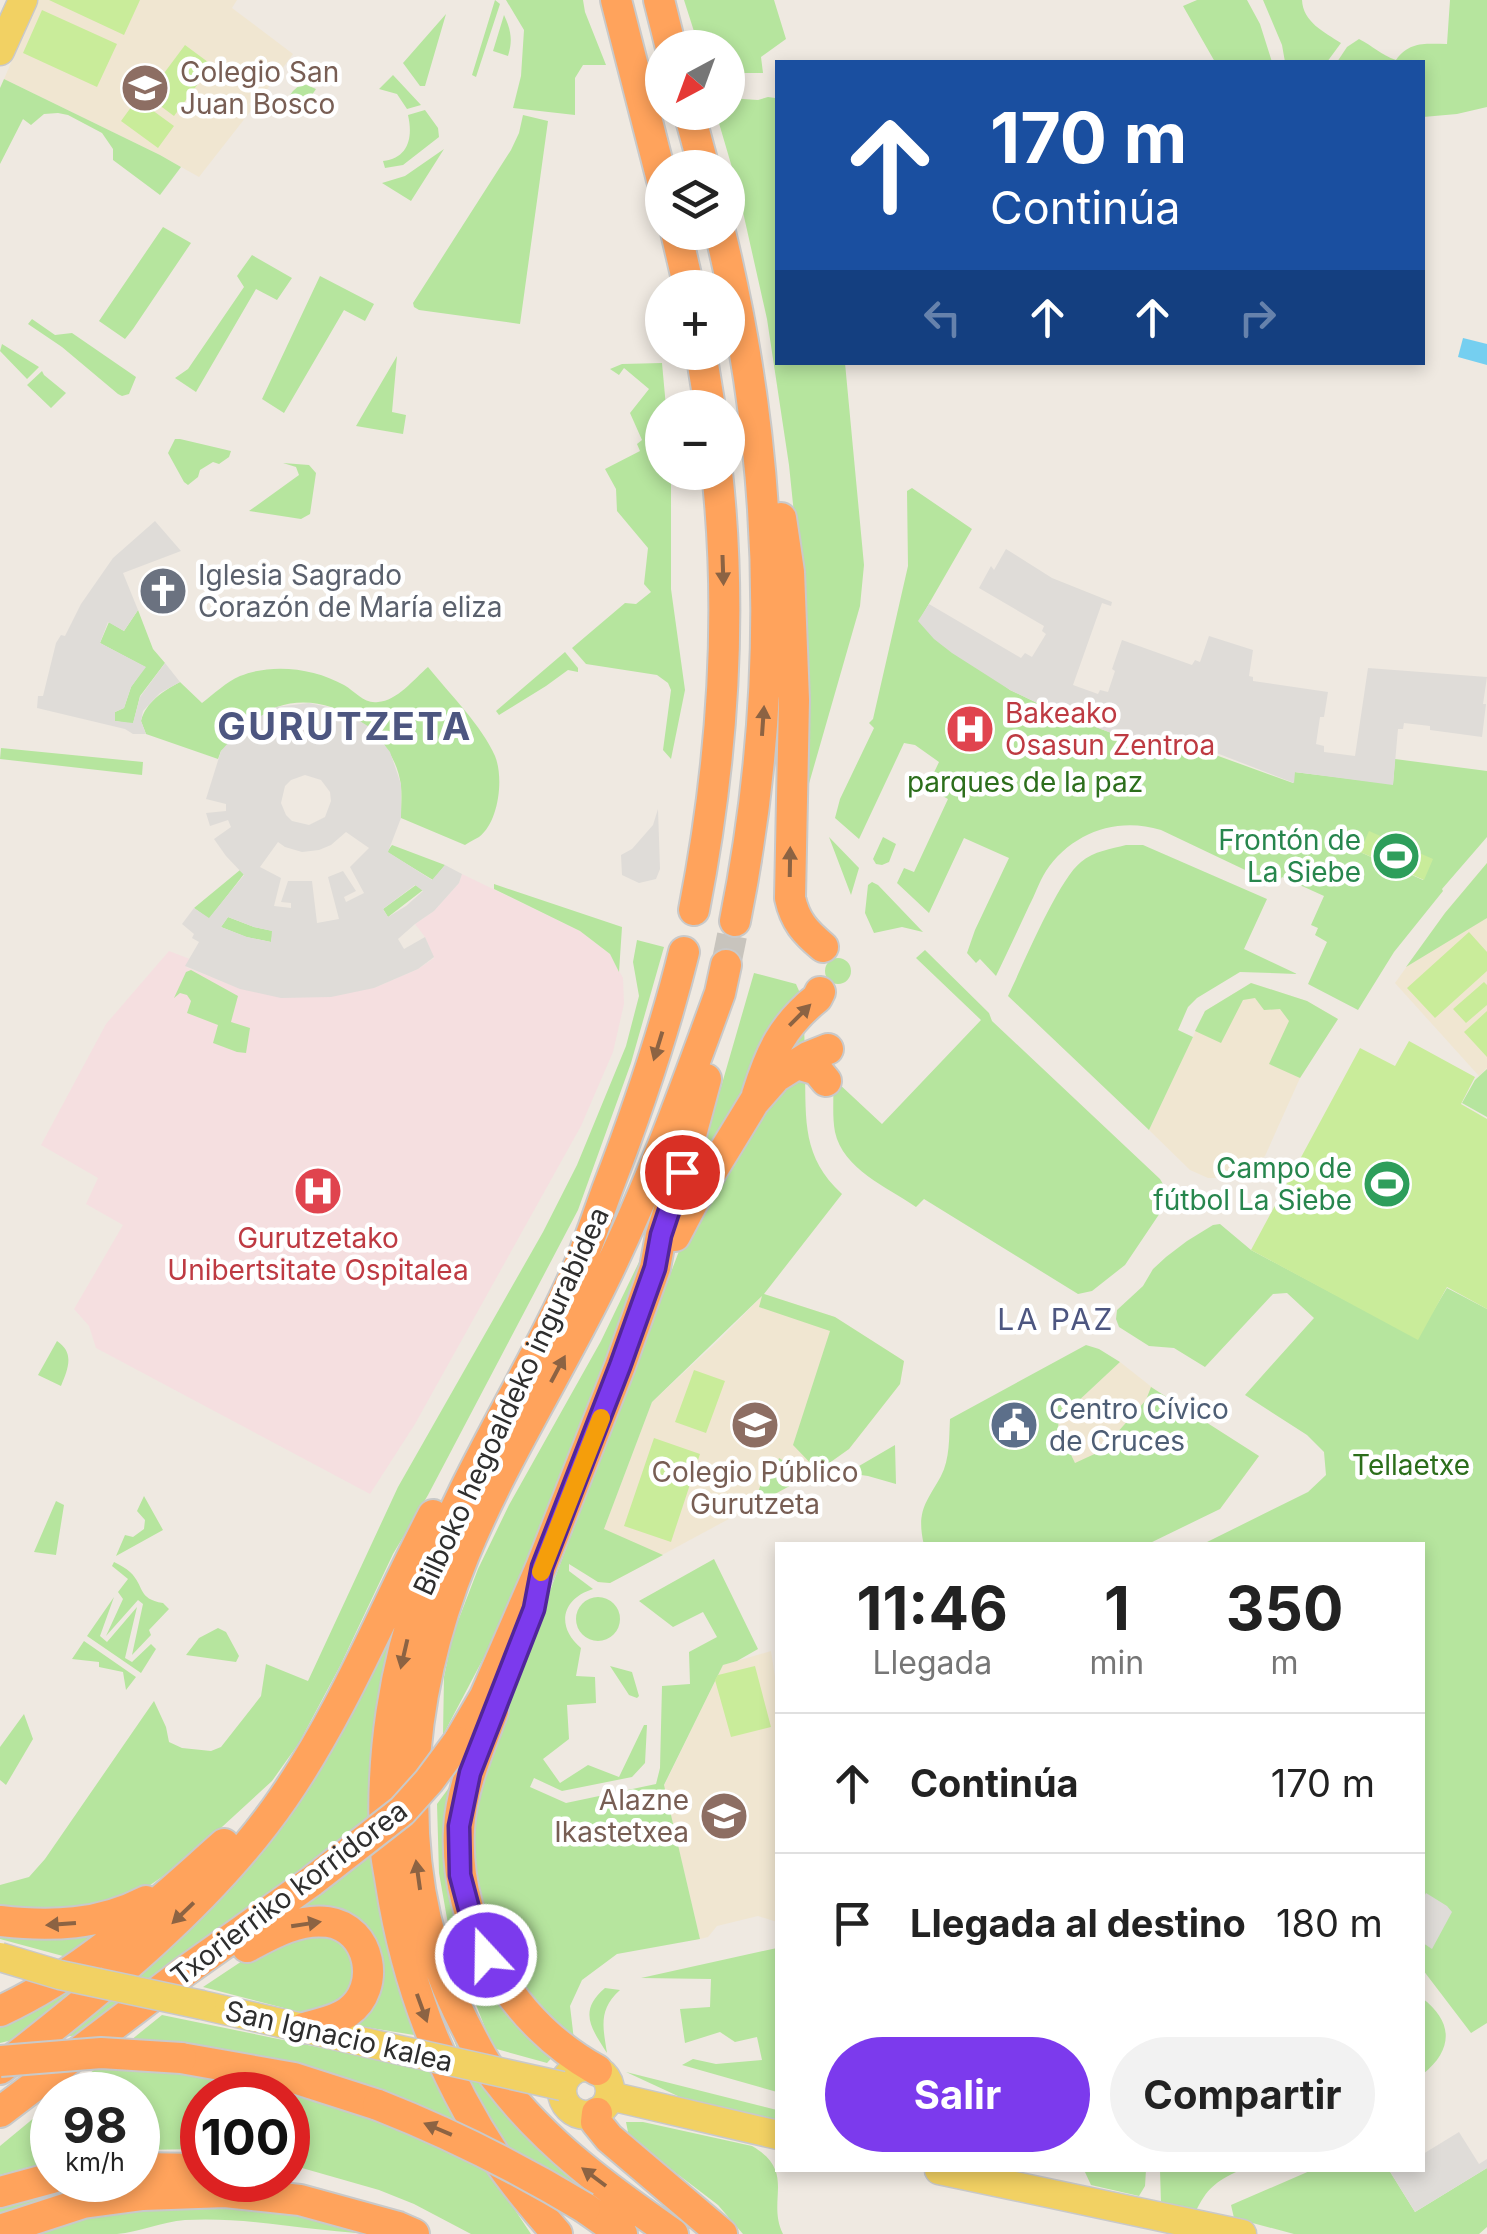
<!DOCTYPE html>
<html lang="es">
<head>
<meta charset="utf-8">
<style>
  body { margin:0; font-family:Inter,sans-serif; background:#f2f2f2; color:#222; height:100vh; display:flex; flex-direction:column; font-size:38px; white-space:nowrap }
  * { box-sizing:border-box; margin:0 }
  p { font-size:32px; color:#767676 }
  .icon { flex:none; width:55px; height:55px; fill:none; stroke:currentColor; stroke-width:2; stroke-linecap:round; stroke-linejoin:round }
  .map { position:relative; flex:1; overflow:hidden }
  .drawer { position:absolute; left:775px; top:1542px; width:650px; height:630px; display:flex; flex-direction:column; background:#fff; border-radius:0px; box-shadow:0 5px 15px #0003 }
  .drawer>* { flex:none }
  .hud { position:absolute; left:775px; top:60px; width:650px; height:305px; border-radius:0px; box-shadow:0 5px 15px #0003; background:#1a4fa0; color:#fff; overflow:hidden }
  .needle { width:65px; rotate:221deg }
  .controls { position:absolute; left:645px; top:30px; display:grid; gap:20px }
  .controls a { display:grid; place-items:center; width:100px; height:100px; border-radius:50%; background:#fff; box-shadow:0 5px 15px #0003; font-size:50px }
  .speed { position:absolute; left:30px; top:2072px; display:flex; gap:20px; font-size:50px; font-weight:700; text-align:center }
  .speed>* { display:grid; place-content:center; width:130px; height:130px; border-radius:50%; background:#fff; box-shadow:0 5px 15px #0003; line-height:1 }
  .speed small { font-size:25px; font-weight:400 }
  .speed .limit { border:15px solid #d22; background:#fff; color:#111 }
  .pin { position:absolute; display:grid; place-items:center; width:85px; height:85px; color:#fff; margin:-42px; border:5px solid #fff; border-radius:50%; box-shadow:0 2px 10px #0007 }
  .me { position:absolute; width:110px; margin:-55px; rotate:339deg; stroke-linejoin:round; filter:drop-shadow(0 0 8px #0008) }
  .turn { display:flex; align-items:center; gap:35px; height:210px; padding:0 50px; font-size:45px }
  .turn .icon { width:130px; height:130px; stroke-width:2.5 }
  .turn b { display:block; font-size:70px; line-height:85px }
  .lanes { display:flex; align-items:center; height:95px; padding:0 50px; background:#0003; justify-content:center; gap:50px; direction:ltr }
  .lanes .off { opacity:.35 }
  .eta { display:flex; justify-content:space-evenly; align-items:center; height:170px; text-align:center }
  .eta b { font-size:60px; font-weight:700; line-height:70px }
  .cta { display:flex; gap:20px; margin-top:auto; padding:20px 50px }
  .cta a { flex:1; height:115px; border-radius:60px; background:#7c3aed; color:#fff; font-size:40px; font-weight:700; line-height:115px; text-align:center }
  .cta a+a { background:#f2f2f2; color:#222 }
  ul { padding:0; list-style:none }
  li { display:flex; align-items:center; gap:30px; height:140px; padding:0 50px; border-top:2px solid #e0e0e0 }
  li div { flex:1 }
  li b { display:block; font-size:38px }
  li em { font-style:normal }
  .map>svg:first-child { display:block }
  .education { fill:#f0e6d1 }
  .medical { fill:#f5dfe0 }
  .green { fill:#b6e59e; fill-rule:evenodd }
  .pitch { fill:#c9ec9a }
  .plaza { fill:#dfdcd8; fill-rule:evenodd }
  .water { fill:#75cff0 }
  .lines { fill:none; stroke-linecap:round; stroke-linejoin:round }
  .highway-tunnel { stroke:#c8c4bd; stroke-width:30; stroke-dasharray:30 15; stroke-linecap:butt }
  .major-casing { stroke:#c9c9c9; stroke-width:31 }
  .highway-casing { stroke:#c9c9c9; stroke-width:34 }
  .major { stroke:#f2d163; stroke-width:28 }
  .highway { stroke:#ffa35c; stroke-width:30 }
  .major-bridge-casing { stroke:#c9c9c9; stroke-width:31; stroke-linecap:butt }
  .highway-bridge-casing { stroke:#c9c9c9; stroke-width:34; stroke-linecap:butt }
  .major-bridge { stroke:#f2d163; stroke-width:28 }
  .highway-bridge { stroke:#ffa35c; stroke-width:30 }
  .oneway { fill:#8c6343 }
  .route-casing { stroke:#51269a; stroke-width:25 }
  .route { stroke:#7c3aed; stroke-width:18 }
  .slow { stroke:#f59e0b; stroke-width:18 }
  .labels { text-anchor:middle; stroke-width:9; stroke-linejoin:round; paint-order:stroke }
  .education-label { font-size:28px; fill:#785e54; stroke:#fff; text-anchor:start }
  .worship-label { font-size:28px; fill:#5b616d; stroke:#fff; text-anchor:start }
  .health-label { font-size:28px; fill:#be3a42; stroke:#fff; text-anchor:start }
  .park-label { font-size:28px; fill:#2c6e1b; stroke:#fff }
  .leisure-label { font-size:28px; fill:#27864d; stroke:#fff; text-anchor:end }
  .street-label { font-size:28px; fill:#2e2e2e; stroke:#fff }
  .service-label { font-size:28px; fill:#4e5e75; stroke:#fff; text-anchor:start }
  .neighbourhood-label { font-size:30px; letter-spacing:2.5px; fill:#4d5680; stroke:#fff }
  .district-label { font-size:38px; font-weight:bold; letter-spacing:2.5px; fill:#4d5680; stroke:#fff }
</style>
</head>
<body>
<div class="map">
<svg width="1487" height="2234" viewBox="0 0 1487 2234">
  <rect width="100%" height="100%" fill="#efe9e1"/>
  <path class="education" d="M38,0H237L232,8L293,54L260,99L257,97L249,104L253,108L199,177L160,155L4,79Z
    M1487,863V1068L1479,1076L1395,983L1445,913Z
    M1251,983L1307,1001L1338,1019L1300,1078L1265,1156L1246,1172L1229,1178H1208L1190,1170L1149,1130L1205,1011Z
    M764,1294L835,1317L904,1361L900,1384L849,1449L818,1471L610,1583L598,1582L582,1571L599,1542L652,1402L719,1340Z
    M1120,1362L1158,1392L1259,1456L1220,1509L1112,1538L1058,1428L1059,1419Z
    M771,1651L775,1677L777,1922L758,1916L717,1926L708,1937L700,1939L664,1786L723,1665Z"/>
  <path class="medical" d="M462,874L580,931L610,954L623,978L624,1004L613,1052L581,1126L415,1424L370,1494L96,1348L89,1326L74,1309L123,1225L86,1204L98,1178L41,1145L106,1024L169,951L190,959L186,967L241,989L374,988L418,969L434,958L425,937L415,924L434,911L459,883Z"/>
  <path class="green" d="M495,0L500,4L476,77L472,75Z
    M506,0H583L585,12L606,65H583L575,78V115L513,108L521,76L524,30Z
    M684,0H774L786,39L761,57L763,73H728V48L699,47Z
    M1197,0H1247L1260,24L1272,62H1215L1183,6Z
    M1263,0H1302C1303,22 1324,32 1341,43L1327,62H1285L1282,45Z
    M1450,0H1487V107L1457,114L1423,117L1422,62H1337L1347,47L1359,39C1373,46 1381,55 1396,60C1410,41 1425,44 1447,44Z
    M446,14L425,86H420L403,63Z
    M504,15C511,30 513,40 508,56L493,51Z
    M393,75L421,105L407,109L397,94L379,89Z
    M4,79L160,155L181,167L160,195L113,160V149L102,133L68,115L58,113L44,114L31,125L23,119L0,164V88Z
    M302,83L316,89L297,117L281,107L293,91Z
    M768,97L775,98L777,101L778,362L845,363L864,565L860,606L804,801L809,712L808,650L789,465L767,319L736,181L716,113L728,112V98L758,100Z
    M425,110L438,128L439,137L403,165L385,168L383,161C409,158 413,137 408,115Z
    M523,115L548,121L520,324L419,310L414,307L413,303L511,150L519,133Z
    M444,149L411,201L382,183L405,176Z
    M163,227L191,243L133,329L125,339L99,321Z
    M252,255L292,278L277,300L256,289L196,392L175,378L188,369L244,287L237,276Z
    M320,276L374,304L365,321L344,310L284,413L262,399Z
    M32,319L55,335L72,333L136,377L129,394L122,396L118,394L62,347L28,324Z
    M2,344L39,367L27,379L0,351Z
    M397,356L392,412L406,415L403,434L356,426Z
    M662,363L666,407L662,408V472L671,473V589L685,690L671,759L663,750L671,690L668,683L657,675L586,664L572,648L625,603L636,604L651,592L644,584L648,548L617,511L616,489L605,469L640,451L637,444L642,440L630,413L649,389L624,368L619,375L610,369L622,364Z
    M42,371L44,375L66,393L51,408L27,385Z
    M175,439H180L231,451L229,457L219,464L213,462L200,470L198,477L188,485L184,482L168,453Z
    M283,463L309,465L316,473L310,514L301,519L249,511L299,475L296,467Z
    M912,488L972,529L919,621L1010,690L1056,712L1130,740L1162,736L1174,740L1293,783L1294,772L1393,784L1395,759L1487,771V837L1442,889L1443,891L1394,952L1358,1010L1308,984L1327,942L1315,935L1318,928L1311,925L1324,896L1282,877L1277,885L1161,830C1117,816 1071,833 1046,871C1039,882 1035,895 1029,906C1018,930 1007,953 996,976L980,959L976,963L967,953L975,930L1009,858L964,838L929,913L897,883L904,868L914,872L948,799L937,793L929,783L939,762L915,745L904,743L859,839L835,818L840,799L874,728L869,723L873,719L908,566L907,491ZM1360,852L1432,859V860L1423,880Z
    M138,610L153,649L165,663L140,696L133,724L115,721V712L124,708L131,687L145,667L100,643L109,622L124,631Z
    M565,652L578,668V672L568,670L546,686L499,715L496,711Z
    M428,667C448,692 483,727 495,756C504,778 499,822 479,837C474,840 469,842 465,845L401,818C401,808 402,796 401,786C395,732 330,688 277,707C263,712 234,740 221,751L218,759L146,734L141,721C146,702 163,691 180,682L202,703C214,694 226,682 240,676C272,663 314,668 344,685C356,692 364,704 378,702C397,701 414,679 428,667Z
    M1,748L143,762L142,775L0,759Z
    M829,837L859,868L851,895Z
    M883,837L896,844L889,862L882,865L876,864L873,859Z
    M392,845L445,865L433,880L387,852Z
    M1126,845H1143L1267,899L1244,949L1297,974L1240,972L1197,998L1188,1007L1178,1030L1193,1037L1149,1130L1008,996C1023,965 1058,880 1081,862C1094,851 1111,849 1126,845Z
    M1487,863V918L1406,967L1445,913Z
    M240,870L244,874L209,919L194,908Z
    M872,882L878,885L923,932L902,927L874,933L865,913L868,885Z
    M494,884L622,927L619,972L610,954L580,931L494,889Z
    M416,885L423,890L388,917L383,909Z
    M228,917L254,927L273,931L271,942L246,937L221,927Z
    M637,940L664,947L631,1063L578,1210L428,1495L393,1554L340,1666L299,1743L272,1781L186,1860L136,1895L76,1916L0,1914V1885L29,1877L45,1859L154,1701L166,1727L169,1742L182,1748L211,1751L221,1747L261,1696L266,1664L308,1681L398,1487L543,1232L577,1165L626,1046L639,996L633,962Z
    M925,950L989,1013L992,1021L1160,1179L1167,1191L1166,1204L1125,1265L1092,1291L1078,1294L924,1199L916,1207C887,1187 843,1169 835,1132C832,1117 834,1099 833,1084L837,1082L882,1124L981,1020L916,958Z
    M825 971a13 13 0 1 1 26 0a13 13 0 1 1-26 0Z
    M191,970L238,996L231,1022L250,1028L246,1053L237,1052L213,1043L218,1025L187,1013L191,1001L187,995L180,993L174,998L186,972Z
    M754,973L796,984L803,1000C804,1024 805,1047 805,1071C806,1121 802,1157 842,1194L764,1294L835,1317L904,1361L900,1384L849,1449L818,1471L793,1445L830,1331L759,1307L762,1296L652,1402L604,1529L663,1555L610,1583L598,1582L569,1564V1571L593,1589C561,1599 556,1627 581,1648L576,1676L595,1677L596,1703L567,1705L569,1739L543,1759L560,1783L588,1765L619,1777L644,1725H647L645,1763L632,1777L562,1791L534,1778L530,1787L566,1803L656,1784L660,1768L662,1686L690,1684L689,1652L717,1637L703,1612L673,1627L639,1601L714,1559L758,1649L737,1661L723,1665L664,1785L700,1939L617,1954L582,1980L570,2006L574,2040C559,2025 542,2012 529,1996C492,1950 465,1884 469,1823C470,1806 477,1787 482,1770L687,1230L695,1177Z
    M1251,983L1307,1001L1338,1019L1300,1078L1269,1064L1289,1021L1280,1009L1264,1010L1255,998L1243,1000L1221,1043L1195,1031L1205,1011Z
    M1487,1069V1117L1462,1103L1475,1080Z
    M1220,1224L1251,1250L1417,1338L1447,1288L1487,1309V2023L1471,2033L1423,1970L1422,1545H1201L1308,1492L1326,1475L1324,1452L1307,1435L1245,1395L1314,1318L1287,1293L1273,1294L1205,1367L1174,1348L1149,1346L1119,1327L1116,1319L1117,1310L1143,1286L1153,1269L1166,1257L1187,1241L1213,1225Z
    M652,1235L610,1361L536,1539L493,1640L443,1735L444,1677L453,1634L478,1569L509,1505L601,1341Z
    M57,1341C75,1353 68,1369 61,1386L38,1375Z
    M1086,1345L1099,1349L1120,1362L1059,1419L1058,1428L1075,1463L1101,1451L1146,1400L1151,1387L1259,1456L1220,1509L1146,1545H924C916,1511 926,1503 941,1476C950,1459 949,1437 950,1419Z
    M895,1445L896,1484L868,1476L847,1473Z
    M779,1458L784,1461L797,1482L760,1502L756,1499L763,1477L771,1479Z
    M144,1496L163,1530L116,1556L125,1535L133,1537L144,1529L145,1520L137,1511Z
    M56,1501L64,1505L56,1555L34,1552Z
    M114,1562C120,1565 126,1568 130,1572C145,1586 137,1599 163,1603L169,1609L149,1630L151,1635L132,1655L143,1604L138,1600L106,1636L123,1599L118,1592L128,1579L112,1566Z
    M114,1597L100,1636L107,1642L137,1607L125,1658L132,1662L151,1644L156,1649L141,1673L87,1636Z
    M404,1597L376,1816L269,1892L84,2034L52,2039L172,1941Z
    M576 1619a22 22 0 1 1 44 0a22 22 0 1 1-44 0Z
    M218,1628L226,1632L239,1656L236,1662L186,1655L199,1638Z
    M84,1641L136,1677L126,1690L123,1672L99,1667V1662L72,1659Z
    M610,1666L632,1672L639,1696L637,1698L629,1695Z
    M24,1714L33,1739L6,1785L0,1780V1747Z
    M459,1774L457,1903L557,2052L547,2063L493,2048L451,1941L439,1873L437,1804Z
    M374,1849L385,1927L397,1981L414,2035L353,2025L379,1970L297,1910Z
    M150,1923L24,2037L0,2043V2022Z
    M117,1924L74,1959L0,1939V1928Z
    M297,1932L339,1934L359,1963L347,2002L315,2016L203,1987L257,1951Z
    M777,1948V2092L682,2065L693,2059L716,2064L762,2060L757,2037L735,2042L720,2032L685,2043L680,2009L710,2007L711,1979L641,1978Z
    M605,1988L620,1990C598,2010 603,2027 607,2053C591,2028 578,2011 605,1988Z
    M1422,1998C1454,2022 1453,2050 1423,2074Z
    M162,2015L434,2071L483,2162L531,2234H471L414,2204L379,2190L288,2164V2095H202V2149L138,2150V2095H63Z
    M450,2029L490,2090L610,2205L497,2141L470,2084Z
    M626,2072L777,2110V2120L680,2097Z
    M52,2103V2161L0,2175V2146Z
    M626,2122H643L752,2146C797,2172 766,2200 783,2234H743L718,2205L629,2137Z
    M1487,2168V2227L1479,2234H1294L1234,2218L1231,2205L1312,2170H1389L1415,2212Z
    M1084,2170H1146L1145,2186L1139,2196L1091,2185Z
    M1160,2170H1240C1215,2182 1207,2188 1195,2213L1161,2203Z
    M126,2181H199L0,2222V2206L53,2192Z
    M187,2203L327,2215L387,2234C319,2234 254,2216 185,2220C162,2222 139,2232 117,2234C83,2234 49,2234 15,2234L50,2222Z"/>
  <path class="pitch" d="M49,0H140L124,35Z
    M42,10L117,44L97,87L23,53Z
    M185,45L212,65L174,116L147,96Z
    M137,99L174,126L158,148L121,121Z
    M1369,831L1433,859L1424,880L1360,852Z
    M1469,932L1487,952V971L1435,1018L1407,988Z
    M1484,982L1487,985V1005L1466,1023L1453,1009Z
    M1487,1011V1057L1464,1032Z
    M1409,1041L1475,1077L1461,1104L1487,1119V1309L1447,1287L1418,1340L1251,1250L1360,1048L1395,1066Z
    M694,1370L725,1381L706,1433L675,1422Z
    M654,1438L700,1454L671,1542L624,1526Z
    M755,1666L771,1727L731,1737L715,1680L718,1675Z"/>
  <path class="plaza" d="M155,521L181,551L123,573L138,610L124,631L108,622L100,643L146,667L131,687L124,708L115,712V721L133,723L140,697L165,663L180,682L160,693L143,711L141,721L146,734H133L125,729L37,708L38,696H43L56,643L61,635L65,636L81,604L113,558Z
    M1006,549L1052,578L1112,602L1111,606L1102,603L1073,685L1098,694L1100,690L1108,692L1115,671L1112,669L1122,640L1192,665L1195,660L1200,662L1209,636L1253,650L1249,676L1253,677V681L1328,692L1324,717H1320L1316,744L1324,746V752L1355,756L1368,668L1487,677L1483,704H1486L1482,737L1430,730V726L1404,723L1403,729H1398L1393,785L1295,772L1294,783L1201,747L1162,736L1130,740L1056,712L1010,690L952,653L934,639L918,621L929,604L1021,658L1025,653L1032,657L1046,634L1042,631L1044,626L979,588L991,566L994,570Z
    M309,703L342,710L371,728L390,752L401,784V818L388,852L432,880L445,865L462,874L459,883L434,911L415,924L398,939L404,949L425,937L434,957L418,969L374,988L331,997L281,998L240,989L185,966L199,942L192,938L194,934L182,924L194,908L209,918L244,875L226,856L214,839L231,827L228,820L210,826L206,813L226,811V804L206,799L221,751L242,727L276,707ZM305,775L321,780L330,792L331,801L325,817L309,825L292,821L286,815L281,803L285,786L291,780ZM346,832L369,848L350,867L364,893L346,902L344,897L356,891L343,871L328,877L339,919L317,923L312,881H288L281,902L291,903V908L274,906L281,878L260,867L278,842L285,847L302,852L319,850L331,845ZM415,885L423,891L406,906L388,917L383,909ZM228,917L254,927L272,931L271,942L247,937L221,927Z
    M658,809L660,869L656,879L639,883L622,875L621,855L632,849L653,825Z
    M1426,1893L1447,1906L1452,1912L1432,1949L1423,1943V1899Z
    M1459,2132L1479,2164L1487,2159V2168L1415,2212L1389,2170H1422L1423,2154Z"/>
  <path class="water" d="M1463,338L1487,344V365L1458,357Z"/>
  <g class="lines">
    <path class="highway-tunnel" d="M726,965L735,921"/>
    <g class="major-casing">
      <path id="major" d="M0,51L23,0
        M202,2005L364,2042
        M562 2091a24 24 0 1 1 48 0a24 24 0 1 1-48 0Z
        M610,2096L778,2135
        M939,2170L1242,2234"/>
    </g>
    <g class="highway-casing">
      <path id="highway" d="M616,0L662,180
        M659,0L671,48
        M689,112L704,168
        M676,232L689,288
        M720,232C776,460 781,692 735,921
        M701,352L710,408
        M781,518L789,572L794,700L790,898C795,921 805,932 823,947
        M694,910C722,766 733,619 717,472
        M797,1064L817,1070L826,1081
        M757,1095C770,1053 782,1026 817,998L820,992
        M675,1236L693,1202L754,1102L776,1077L808,1057L828,1049
        M493,1711C479,1748 461,1789 459,1829C454,1927 512,2023 597,2070
        M458,1742L485,1696L541,1567L620,1366L655,1268L661,1235L681,1172L706,1079
        M0,1921C51,1927 100,1925 146,1901
        M247,1947C271,1934 299,1918 328,1922C371,1928 382,1988 348,2012C334,2022 319,2023 304,2028
        M0,2011C87,1971 154,1906 224,1844
        M181,2058L294,2078L378,2105
        M0,2069C99,1992 213,1901 284,1797C345,1708 384,1609 433,1515
        M0,2112L184,1972L312,1881
        M597,2113L596,2122L609,2138L722,2234
        M138,2168L202,2169
        M0,2192L52,2178
        M585,2208L622,2234
        M0,2230L83,2203L143,2195L225,2192L300,2200L398,2227L414,2234
        M557,2234C536,2209 514,2185 496,2157C441,2074 406,1982 391,1884C389,1870 385,1854 385,1840C381,1755 394,1667 423,1587C461,1480 525,1384 572,1281C586,1252 596,1220 607,1190C637,1112 664,1033 684,952
        M673,2234C609,2190 546,2144 498,2081C484,2064 474,2042 464,2023C389,1878 404,1702 464,1555C502,1462 557,1376 601,1286C648,1191 684,1092 720,993L726,965"/>
    </g>
    <use href="#major" class="major"/>
    <use href="#highway" class="highway"/>
    <g class="major-bridge-casing">
      <path id="major-bridge" d="M0,1957L60,1975L202,2005
        M364,2042L562,2086"/>
    </g>
    <g class="highway-bridge-casing">
      <path id="highway-bridge" d="M312,1881L402,1811L429,1781L458,1742
        M0,2061L101,2053L181,2058
        M378,2105C452,2134 517,2167 585,2208"/>
    </g>
    <use href="#major-bridge" class="major-bridge"/>
    <use href="#highway-bridge" class="highway-bridge"/>
  </g>
  <defs><path id="oneway-solid" d="M-6-.8H1V-3.2L6.5 0L1 3.2V.8H-6Z" transform="scale(2.5)"/></defs>
  <g class="oneway">
    <use href="#oneway-solid" transform="translate(723 570) rotate(88)"/>
    <use href="#oneway-solid" transform="translate(763 721) rotate(-86)"/>
    <use href="#oneway-solid" transform="translate(790 862) rotate(-89)"/>
    <use href="#oneway-solid" transform="translate(800 1015) rotate(-45)"/>
    <use href="#oneway-solid" transform="translate(658 1046) rotate(107)"/>
    <use href="#oneway-solid" transform="translate(558 1369) rotate(-62)"/>
    <use href="#oneway-solid" transform="translate(404 1654) rotate(103)"/>
    <use href="#oneway-solid" transform="translate(418 1875) rotate(-98)"/>
    <use href="#oneway-solid" transform="translate(183 1913) rotate(136)"/>
    <use href="#oneway-solid" transform="translate(61 1924) rotate(176)"/>
    <use href="#oneway-solid" transform="translate(306 1924) rotate(-9)"/>
    <use href="#oneway-solid" transform="translate(422 2008) rotate(70)"/>
    <use href="#oneway-solid" transform="translate(438 2129) rotate(-157)"/>
    <use href="#oneway-solid" transform="translate(594 2177) rotate(-143)"/>
  </g>
  <g class="lines">
    <g class="route-casing">
      <path id="route" d="M486,1955L474,1928L460,1875L459,1826L470,1773L534,1609L542,1567L620,1366L655,1268L661,1235L682,1172"/>
    </g>
    <use href="#route" class="route"/>
    <path class="slow" d="M541,1572L601,1418"/>
  </g>
  <defs>
    <g id="school-disc" transform="scale(2.5)"><circle r="9.5" fill="#8d6e63" stroke="#fff"/><path d="M0-5L7-2L0 1L-7-2ZM-4 1L0 2.5L4 1V4Q0 6-4 4Z" fill="#fff"/></g>
    <g id="church-disc" transform="scale(2.5)"><circle r="9.5" fill="#6b7280" stroke="#fff"/><path d="M-1.2-6h2.4v3.5h3.3v2.4h-3.3V6h-2.4V-.1h-3.3v-2.4h3.3Z" fill="#fff"/></g>
    <g id="hospital-disc" transform="scale(2.5)"><circle r="9.5" fill="#e0444e" stroke="#fff"/><path d="M-5-5h3v3.5h4V-5h3V5h-3V1.5h-4V5h-3Z" fill="#fff"/></g>
    <g id="stadium-disc" transform="scale(2.5)"><circle r="9.5" fill="#2e9e5b" stroke="#fff"/><path d="M0-5a6.5 5 0 1 0 0 10a6.5 5 0 1 0 0-10ZM-3.5-1.8h7v3.6h-7Z" fill="#fff"/></g>
    <g id="civic-disc" transform="scale(2.5)"><circle r="9.5" fill="#5c6f8a" stroke="#fff"/><path d="M-.6-6.5H3V-4.5H.6V-3L4-1V1h2V6H-6V1h2V-1L-.6-3ZM-1.2 2.5V6h2.4V2.5Z" fill="#fff"/></g>
  </defs>
  <g fill-rule="evenodd">
    <use href="#school-disc" x="145" y="88"/>
    <use href="#church-disc" x="163" y="591"/>
    <use href="#hospital-disc" x="970" y="729"/>
    <use href="#stadium-disc" x="1396" y="856"/>
    <use href="#stadium-disc" x="1387" y="1184"/>
    <use href="#hospital-disc" x="318" y="1191"/>
    <use href="#school-disc" x="755" y="1425"/>
    <use href="#civic-disc" x="1014" y="1425"/>
    <use href="#school-disc" x="724" y="1816"/>
  </g>
  <g class="labels">
    <g class="education-label">
      <text x="180" y="82">Colegio San<tspan x="180" dy="32">Juan Bosco</tspan></text>
      <text x="755" y="1482" text-anchor="middle">Colegio Público<tspan x="755" dy="32">Gurutzeta</tspan></text>
      <text x="689" y="1810" text-anchor="end">Alazne<tspan x="689" dy="32">Ikastetxea</tspan></text>
    </g>
    <g class="worship-label">
      <text x="198" y="585">Iglesia Sagrado<tspan x="198" dy="32">Corazón de María eliza</tspan></text>
    </g>
    <g class="health-label">
      <text x="1005" y="723">Bakeako<tspan x="1005" dy="32">Osasun Zentroa</tspan></text>
      <text x="318" y="1248" text-anchor="middle">Gurutzetako<tspan x="318" dy="32">Unibertsitate Ospitalea</tspan></text>
    </g>
    <g class="park-label">
      <text x="1025" y="792">parques de la paz</text>
      <text x="1411" y="1475">Tellaetxe</text>
    </g>
    <g class="leisure-label">
      <text x="1361" y="850">Frontón de<tspan x="1361" dy="32">La Siebe</tspan></text>
      <text x="1352" y="1178">Campo de<tspan x="1352" dy="32">fútbol La Siebe</tspan></text>
    </g>
    <g class="street-label">
      <text transform="translate(511 1401) rotate(-65)" y="10">Bilboko hegoaldeko ingurabidea</text>
      <text transform="translate(289 1893) rotate(-37)" y="10">Txorierriko korridorea</text>
      <text transform="translate(339 2036) rotate(13)" y="10">San Ignacio kalea</text>
    </g>
    <g class="service-label">
      <text x="1049" y="1419">Centro Cívico<tspan x="1049" dy="32">de Cruces</tspan></text>
    </g>
    <g class="neighbourhood-label">
      <text x="1056" y="1330">LA PAZ</text>
    </g>
    <g class="district-label">
      <text x="345" y="740">GURUTZETA</text>
    </g>
  </g>
</svg>
<div class="controls">
<a><svg class="needle" viewBox="-14 -14 28 28"><path d="M0-13l5 13h-10z" fill="#e53935"/><path d="M0 13l5-13h-10z" fill="#767676"/></svg></a>
<a><svg class="icon" aria-label="layers" viewBox="0 0 24 24"><path d="M12 4l9 5-9 5-9-5zM3 14l9 5 9-5"/></svg></a>
<a>+</a>
<a>−</a>
</div>
<div class="speed"><div>98<small>km/h</small></div><div class="limit">100</div></div>
<div class="pin" style="left:682px;top:1172px;background:#d93025"><svg class="icon" aria-label="arrive" viewBox="0 0 24 24"><path d="M6 21V4h12l-3 4 3 4H6"/></svg></div>
<svg class="me" style="left:486px;top:1955px" viewBox="-20 -20 40 40"><circle r="17" fill="#7c3aed" stroke="#fff" stroke-width="3"/><path d="M0-11L8 9 0 5-8 9z" fill="#fff"/></svg>
<div class="hud">
<div class="turn"><svg class="icon" aria-label="ahead" viewBox="0 0 24 24"><path d="M12 20V5M6 11l6-6 6 6"/></svg><div><b>170 m</b>Continúa</div></div>
<div class="lanes"><svg class="icon off" aria-label="left" viewBox="0 0 24 24"><path d="M17 20v-9H6M10 6l-5 5 5 5"/></svg><svg class="icon" aria-label="ahead" viewBox="0 0 24 24"><path d="M12 20V5M6 11l6-6 6 6"/></svg><svg class="icon" aria-label="ahead" viewBox="0 0 24 24"><path d="M12 20V5M6 11l6-6 6 6"/></svg><svg class="icon off" aria-label="right" viewBox="0 0 24 24"><path d="M7 20v-9h11M14 6l5 5-5 5"/></svg></div>
</div>
<section class="drawer">
<div class="eta">
<div><b>11:46</b><p>Llegada</p></div>
<div><b>1</b><p>min</p></div>
<div><b>350</b><p>m</p></div>
</div>
<ul>
<li><svg class="icon" aria-label="ahead" viewBox="0 0 24 24"><path d="M12 20V5M6 11l6-6 6 6"/></svg><div><b>Continúa</b></div><em>170 m</em></li>
<li><svg class="icon" aria-label="arrive" viewBox="0 0 24 24"><path d="M6 21V4h12l-3 4 3 4H6"/></svg><div><b>Llegada al destino</b></div><em>180 m</em></li>
</ul>
<div class="cta"><a>Salir</a><a>Compartir</a></div>
</section>
</div>
</body>
</html>
